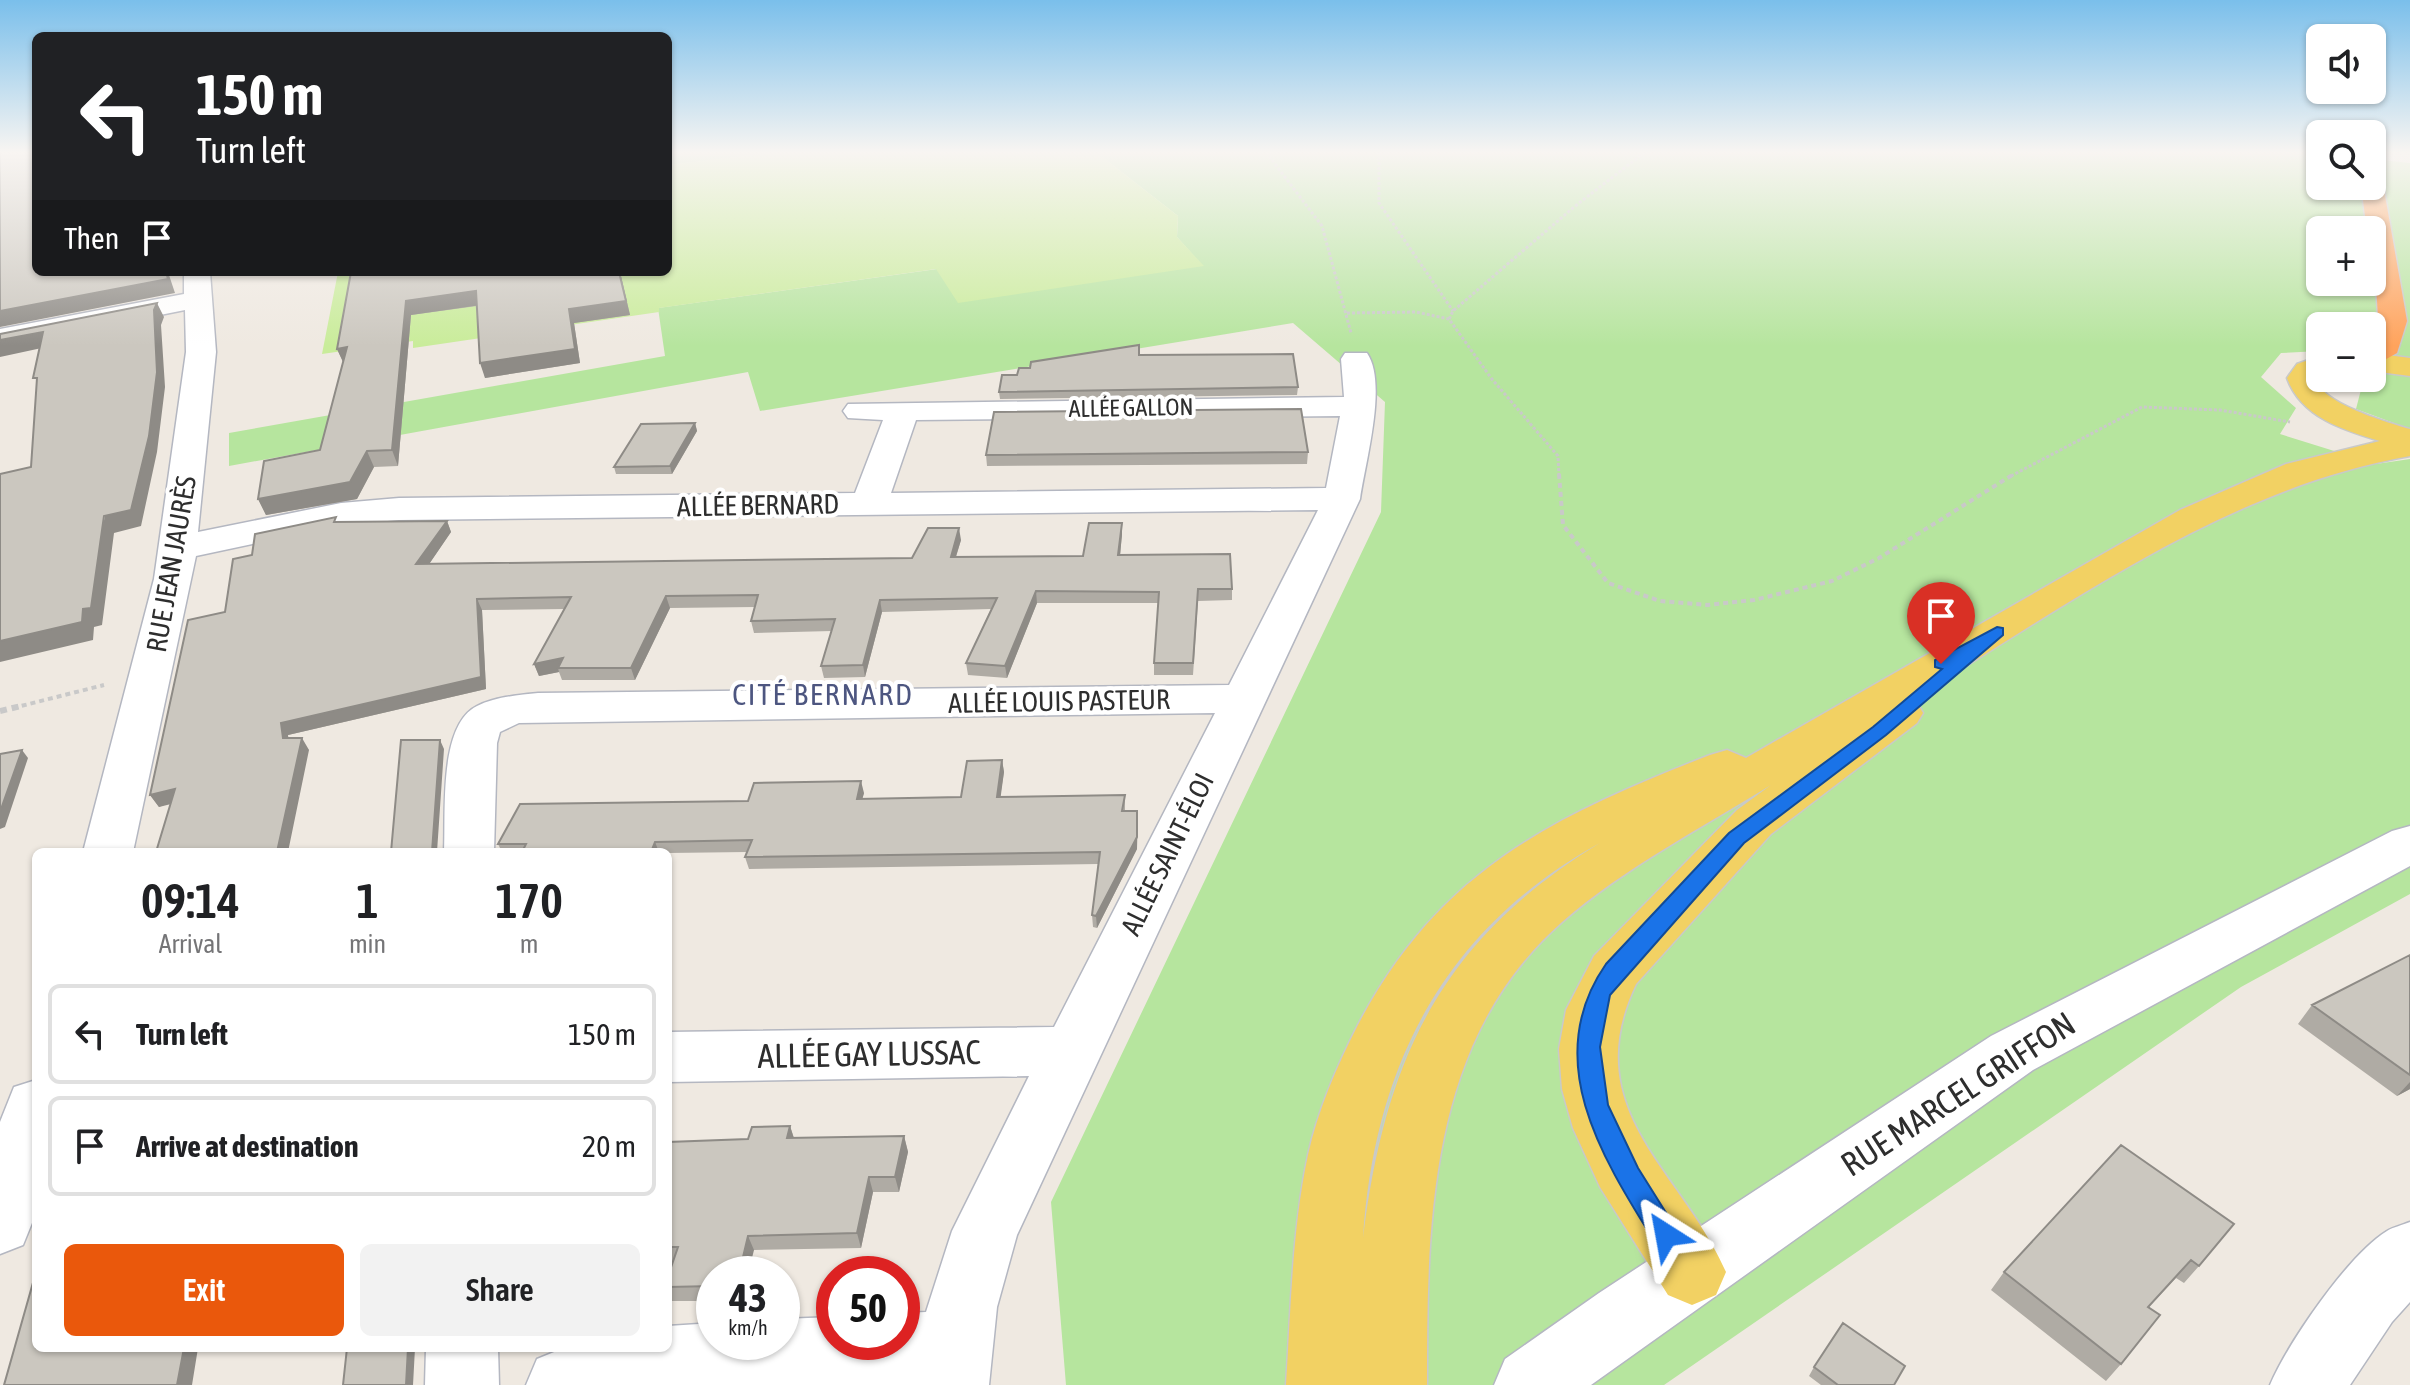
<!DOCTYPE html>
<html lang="en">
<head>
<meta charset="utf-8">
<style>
  body { margin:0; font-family:"Asap Condensed",sans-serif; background:#f2f2f2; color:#202124; height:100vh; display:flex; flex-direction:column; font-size:30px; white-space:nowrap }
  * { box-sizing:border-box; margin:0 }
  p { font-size:26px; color:#757577 }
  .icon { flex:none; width:44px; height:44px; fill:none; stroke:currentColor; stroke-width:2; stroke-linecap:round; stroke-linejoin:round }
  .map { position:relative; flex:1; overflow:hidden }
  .drawer { position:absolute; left:32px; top:848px; width:640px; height:504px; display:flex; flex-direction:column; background:#fff; border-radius:12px; box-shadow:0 2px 6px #0004 }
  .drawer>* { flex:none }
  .hud { position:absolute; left:32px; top:32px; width:640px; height:244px; border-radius:12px; box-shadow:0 2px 6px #0004; background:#202124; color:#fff; overflow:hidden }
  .buttons { position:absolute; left:2306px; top:24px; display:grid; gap:16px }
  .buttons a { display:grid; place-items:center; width:80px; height:80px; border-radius:12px; background:#fff; box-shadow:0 2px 6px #0004; font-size:40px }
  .speed { position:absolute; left:696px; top:1256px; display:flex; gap:16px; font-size:40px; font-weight:700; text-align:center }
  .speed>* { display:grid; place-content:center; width:104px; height:104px; border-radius:50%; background:#fff; box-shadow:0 2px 6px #0004; line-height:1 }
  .speed small { font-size:20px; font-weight:400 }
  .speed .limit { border:12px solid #d22; background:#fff; color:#111 }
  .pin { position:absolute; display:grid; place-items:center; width:68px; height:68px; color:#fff; margin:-82px -34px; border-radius:50% 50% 50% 0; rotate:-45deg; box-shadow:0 0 8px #0007 }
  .pin .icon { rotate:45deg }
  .me { position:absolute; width:88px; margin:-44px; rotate:326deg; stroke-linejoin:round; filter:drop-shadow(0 0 6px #0008) }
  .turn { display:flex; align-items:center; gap:28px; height:168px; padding:0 32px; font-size:36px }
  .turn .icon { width:104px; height:104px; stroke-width:2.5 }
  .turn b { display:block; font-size:56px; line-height:68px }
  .then { display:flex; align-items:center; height:76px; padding:0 32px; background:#0003; gap:16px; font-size:30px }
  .eta { display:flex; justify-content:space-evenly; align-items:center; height:136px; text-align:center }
  .eta b { font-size:48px; font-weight:600; line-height:56px }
  .cta { display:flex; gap:16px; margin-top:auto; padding:16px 32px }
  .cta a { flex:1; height:92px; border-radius:12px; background:#ea580c; color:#fff; font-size:32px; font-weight:600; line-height:92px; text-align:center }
  .cta a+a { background:#f2f2f2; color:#202124 }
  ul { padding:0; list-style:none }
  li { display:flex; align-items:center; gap:24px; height:100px; margin:0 16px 12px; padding:0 16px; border:4px solid #e0e0e0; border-radius:12px }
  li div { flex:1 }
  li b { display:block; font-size:30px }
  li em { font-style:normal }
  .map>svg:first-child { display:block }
  .green { fill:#b6e59e; fill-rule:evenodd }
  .pitch { fill:#c9ec9a }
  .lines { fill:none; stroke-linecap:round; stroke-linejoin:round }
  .minor-casing { stroke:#b4b7c1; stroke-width:3 }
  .major-casing { stroke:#c9c9c9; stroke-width:3 }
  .highway-casing { stroke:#c9c9c9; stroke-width:3 }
  .path-far2 { stroke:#c9c9c9; stroke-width:3; stroke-dasharray:3 2; stroke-linecap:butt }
  .path-far1 { stroke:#c9c9c9; stroke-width:4; stroke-dasharray:5 4; stroke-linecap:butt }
  .path { stroke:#c9c9c9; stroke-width:6; stroke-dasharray:7 5; stroke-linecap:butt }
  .minor { fill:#fff; fill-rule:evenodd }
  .major { fill:#f2d163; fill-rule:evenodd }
  .highway { fill:#ffa35c; fill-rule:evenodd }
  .wall { fill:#afaba4 }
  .shaded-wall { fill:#8e8b86 }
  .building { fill:#cbc7bf; stroke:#8e8b86; stroke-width:2 }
  .route { fill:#1a73e8; stroke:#114b97; stroke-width:2 }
  .labels { text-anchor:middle; stroke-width:8; stroke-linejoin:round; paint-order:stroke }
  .far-street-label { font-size:24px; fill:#2e2e2e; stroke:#fff }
  .street-label { font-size:28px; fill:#2e2e2e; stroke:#fff }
  .neighbourhood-label { font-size:30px; letter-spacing:2px; fill:#4d5680; stroke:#fff }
  .near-street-label { font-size:34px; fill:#2e2e2e; stroke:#fff }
</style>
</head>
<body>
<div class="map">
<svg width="2410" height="1385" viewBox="0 0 2410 1385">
  <rect width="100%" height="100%" fill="#efe9e1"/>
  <path class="green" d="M668,152H779L668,165Z
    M1096,152H2320V186H2372V159L2410,163V359L2372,353V326H2320V351L2281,353L2261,377L2296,408L2280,434L2376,464L2410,459V894L2241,987L1664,1385H1066L1051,1202L1381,512L1385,402L1293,323L760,411L748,372L229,466V433L665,356L658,308L937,269L1203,266L1177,237L1178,216ZM2320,230H2372V282H2320Z
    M2372,372L2410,375V429L2356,409L2364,378H2372Z"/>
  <path class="pitch" d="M779,152H1096L1178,216L1177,237L1204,266L958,303L936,269L659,308V312L413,348V341L322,354L338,272H668V165Z"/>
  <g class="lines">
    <g class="minor-casing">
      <path id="minor" d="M184,272H210L216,352L198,532L341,503L399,498L855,493L883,420L848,418L843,411L848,404L1344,397L1341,359L1345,353H1367C1388,383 1365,463 1360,499L1017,1235L997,1307L989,1385H526L537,1359L564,1348H668V1326L714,1323V1342H782V1319L834,1317V1342H902V1313L926,1312L952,1231L1029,1076L668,1082V1032L1054,1027L1215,713L519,723L500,732L497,743L494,852H444C446,814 438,725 477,706C495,697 518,695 538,693L1229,685L1318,510L399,520L341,525L196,556L133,852H83L154,579L186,352L185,310L0,347V329L184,294ZM1340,416L1326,488L891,493L916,420Z
        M2410,826V866L2033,1070L1591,1385H1494L1505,1359L1599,1293L1991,1036L2392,831Z
        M36,1080V1213L23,1245L0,1254V1122L14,1087Z
        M2410,1222V1302L2392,1322L2350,1385H2270C2288,1343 2348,1255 2387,1231C2393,1227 2403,1225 2410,1222Z
        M426,1348H498L499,1385H425Z"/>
    </g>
    <g class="major-casing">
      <path id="major" d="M2372,353L2410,358V376L2372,371Z
        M2320,356C2320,363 2318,375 2318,380C2319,403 2392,424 2410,429V456C2226,488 2067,606 1909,701L1917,703L1923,713L1917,723L1771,834L1636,984C1575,1111 1683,1172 1726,1272L1716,1295L1692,1305L1668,1295L1600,1187L1573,1128L1562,1089L1559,1049L1566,1010L1594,956L1737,810L1771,785C1701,828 1624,868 1562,922C1428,1040 1427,1220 1427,1385H1286C1291,1308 1292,1230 1308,1155C1318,1110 1337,1066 1358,1025C1439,870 1554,816 1710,755L1727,750L1746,758L2180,510L2286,464L2380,441C2343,430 2301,417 2287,378L2297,364ZM1600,843C1442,939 1385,1058 1363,1238C1374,1065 1445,928 1600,843Z"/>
    </g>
    <g class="highway-casing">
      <path id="highway" d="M2372,177L2383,184L2407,321L2397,353L2372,367C2372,350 2379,334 2378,318C2377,288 2372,260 2372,230H2367L2361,186H2372Z"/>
    </g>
    <path class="path-far2" d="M1266,152L1322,226L1351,333
      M1379,152V203L1453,311
      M1347,313L1416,312L1449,319L1491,378L1558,456L1559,476
      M1449,319L1453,311L1574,207L1645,152
      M2011,476L2142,407L2220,410L2290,422"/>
    <path class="path-far1" d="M1559,474L1563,525L1608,583L1660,601L1707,605L1754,600L1832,581L1879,558L2014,474
      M13,708L104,685"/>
    <path class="path" d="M0,711L21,706"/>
    <use href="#minor" class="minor"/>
    <use href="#major" class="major"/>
    <use href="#highway" class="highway"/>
  </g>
  <path class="wall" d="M351,272H620L630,315L574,323L580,363L485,378L477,306L411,315L398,466L374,467L357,499L266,515L258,499L320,450L343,362L337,349Z
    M1139,355L1298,387L1297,395L1000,399L999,392L1017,375L1030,368Z
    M695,423L697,431L672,474H616L614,467Z
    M1308,452L1307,464L987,466L986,455Z
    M447,521L451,532L429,564L912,558L961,540L956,557L1083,556L1122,534L1120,555L1232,589V600L1198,601L1193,675H1154V663L1158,603H1037L1007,678L968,675L966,663L991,609L882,612L865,677L824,678L821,666L832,631L754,633L751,621L755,607L670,608L635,680H562L559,672L539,676L534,664L565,609L482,610L486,689L288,735V738L309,750L159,807L150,795L225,612L252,555L338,522Z
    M1002,760L1004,772L1000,797L1125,795V811L1138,823L1137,849L1097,928L1093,927L1092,915L1098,864L749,869L745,857L747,852L668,853V852H502L498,844L748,801L864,793L862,799L961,797Z
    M2410,955V1089L2397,1096L2298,1024L2312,1005Z
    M790,1126L794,1138L904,1136L908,1152L899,1192H873L861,1248L754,1250L714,1274V1301H672L668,1294V1276L673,1262H668V1142L748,1139Z
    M2121,1145L2199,1266L2184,1283L2176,1278L2149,1307L2121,1364L2106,1381L1991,1290L2004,1272Z
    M1814,1367L1894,1385H1821L1809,1376Z"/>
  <path class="shaded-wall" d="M166,272H168L175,293L0,327V311Z
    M620,272L630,315L574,323L580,363L485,378L480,363L569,309Z
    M476,291L481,305L411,315L398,466L392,450L406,301Z
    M157,303L164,317L161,325L165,387L157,452L141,526L114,533L102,625L94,627L93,640L0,662V641L83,609L154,310Z
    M43,332L51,346L0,357V340Z
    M347,347L344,364L337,349Z
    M695,423L697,431L672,474L670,466Z
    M367,451L374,467L357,499L266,515L258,499Z
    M447,521L451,532L421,576L416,564Z
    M1122,523V534L1119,567L1118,555Z
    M959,528L961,540L952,569L951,557Z
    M1036,591L1037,603L1007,678L1005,666Z
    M666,596L670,608L635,680L631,668Z
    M477,599L482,610L486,689L288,735L290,751L283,738L281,723Z
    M880,600L882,612L865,677L863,665Z
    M563,658L558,668L559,672L539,676L534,664Z
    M302,738L309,750L288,852H277Z
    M440,740L444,749L437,852H432Z
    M22,750L28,758L5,827L0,829V812Z
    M1002,760L1004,772L999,809L997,797Z
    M861,781L864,793L859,811L857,799Z
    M175,789L183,801L159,807L150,795Z
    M1137,811V849L1097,928L1096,916Z
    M655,842L659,852H651Z
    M2410,1082V1089L2397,1096Z
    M790,1126L795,1142L787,1138Z
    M904,1136L908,1152L899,1192L895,1177Z
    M869,1177L873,1192L861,1248L857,1233Z
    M748,1236L754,1250L748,1274H739Z
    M184,1348H198L192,1385H177Z
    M408,1348H415L413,1385H406Z"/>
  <path class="building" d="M0,152H36V272H166L168,279L0,311Z
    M351,272H619L626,301L569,309L575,349L480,363L476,291L406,301L392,450L367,451L350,482L258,499L264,461L320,450L347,347L337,349Z
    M157,303L154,310L157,372L149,436L131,510L104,516L91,608L83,609L82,622L0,641V474L31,467L37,378H33L43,332L0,340V334Z
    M1139,345V355L1293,354L1298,387L999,392L1002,375H1017L1019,368H1030L1031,362Z
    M1301,409L1308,452L986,455L994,412Z
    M695,423L670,466L614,467L641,424Z
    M336,517L334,522L447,521L416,564L912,558L928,528H959L951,557L1083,556L1089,523H1122L1118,555L1230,554L1232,589H1198L1193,663H1154L1159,592L1036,591L1005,666L966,663L997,598L880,600L863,665L821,666L835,619L751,621L758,595L666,596L631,668H558L563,658L534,664L571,597L477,599L481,677L281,723L283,738H302L277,852H156L175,789L150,795L188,620L225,612L233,559L252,555L255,534Z
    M401,740H440L432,852H391Z
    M22,750L0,812V754Z
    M1002,760L997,797L1125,795L1122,811H1137V837L1096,916L1092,915L1100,852L745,857L752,840L655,842L651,852H522L526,844H498L520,804L748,801L754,783L861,781L857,799L961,797L967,761Z
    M2410,955V1075L2312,1005Z
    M790,1126L787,1138L904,1136L895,1177H869L857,1233L748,1236L739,1274H714V1286L668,1287V1276L678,1247H668V1142L748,1139L752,1127Z
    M2121,1145L2234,1224L2199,1266L2191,1260L2148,1307L2160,1315L2121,1364L2004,1272Z
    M36,1272V1348H184L177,1385H4Z
    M1843,1323L1905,1366L1894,1385H1838L1814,1367Z
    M347,1348H408L406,1385H343Z"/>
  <linearGradient id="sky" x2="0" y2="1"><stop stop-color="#7abfeb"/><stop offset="0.44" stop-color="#f8f5f2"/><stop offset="1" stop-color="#f8f5f2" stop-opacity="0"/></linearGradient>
  <rect width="2410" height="346" fill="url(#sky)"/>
  <path class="route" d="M1997,627L2003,628V635L1886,735L1744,843L1610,995L1600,1047L1608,1105L1638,1168L1680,1235L1676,1244L1666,1248L1656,1244C1603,1159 1539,1060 1606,964L1729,833L1873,727L1942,669L1935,667V660Z"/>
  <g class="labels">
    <g class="far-street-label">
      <text transform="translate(1131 408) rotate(-1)" y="8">ALLÉE GALLON</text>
    </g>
    <g class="street-label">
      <text transform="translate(758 505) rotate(-1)" y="10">ALLÉE BERNARD</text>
      <text transform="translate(171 564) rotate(-80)" y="10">RUE JEAN JAURÈS</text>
      <text transform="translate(1059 701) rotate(-1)" y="10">ALLÉE LOUIS PASTEUR</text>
      <text transform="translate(1167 854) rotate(-64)" y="10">ALLÉE SAINT-ÉLOI</text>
    </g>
    <g class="neighbourhood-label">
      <text x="823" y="705">CITÉ BERNARD</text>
    </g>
    <g class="near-street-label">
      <text transform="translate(869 1054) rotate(-1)" y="12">ALLÉE GAY LUSSAC</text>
      <text transform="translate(1958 1094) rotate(-33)" y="12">RUE MARCEL GRIFFON</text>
    </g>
  </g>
</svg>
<div class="buttons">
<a><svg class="icon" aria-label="sound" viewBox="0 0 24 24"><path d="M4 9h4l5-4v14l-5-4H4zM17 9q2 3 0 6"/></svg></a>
<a><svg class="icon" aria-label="search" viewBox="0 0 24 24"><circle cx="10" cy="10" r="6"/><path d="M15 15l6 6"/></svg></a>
<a>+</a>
<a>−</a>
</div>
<div class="speed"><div>43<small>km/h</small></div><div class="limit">50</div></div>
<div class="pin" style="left:1941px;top:664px;background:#d93025"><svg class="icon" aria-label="arrive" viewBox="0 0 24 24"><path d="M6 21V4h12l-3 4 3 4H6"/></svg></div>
<svg class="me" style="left:1666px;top:1235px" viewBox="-20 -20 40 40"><path d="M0-17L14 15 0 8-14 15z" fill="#1a73e8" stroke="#fff" stroke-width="4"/></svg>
<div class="hud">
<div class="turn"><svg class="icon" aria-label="left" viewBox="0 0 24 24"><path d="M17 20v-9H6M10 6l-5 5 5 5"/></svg><div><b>150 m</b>Turn left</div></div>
<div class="then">Then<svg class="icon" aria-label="arrive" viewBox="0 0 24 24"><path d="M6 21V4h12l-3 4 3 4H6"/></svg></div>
</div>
<section class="drawer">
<div class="eta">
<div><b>09:14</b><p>Arrival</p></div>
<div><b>1</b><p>min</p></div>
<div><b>170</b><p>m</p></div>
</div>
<ul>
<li><svg class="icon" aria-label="left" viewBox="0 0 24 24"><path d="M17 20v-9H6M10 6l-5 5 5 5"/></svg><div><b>Turn left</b></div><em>150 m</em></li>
<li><svg class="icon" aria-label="arrive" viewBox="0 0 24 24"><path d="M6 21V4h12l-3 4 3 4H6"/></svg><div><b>Arrive at destination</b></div><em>20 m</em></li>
</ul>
<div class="cta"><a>Exit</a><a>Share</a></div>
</section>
</div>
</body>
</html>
